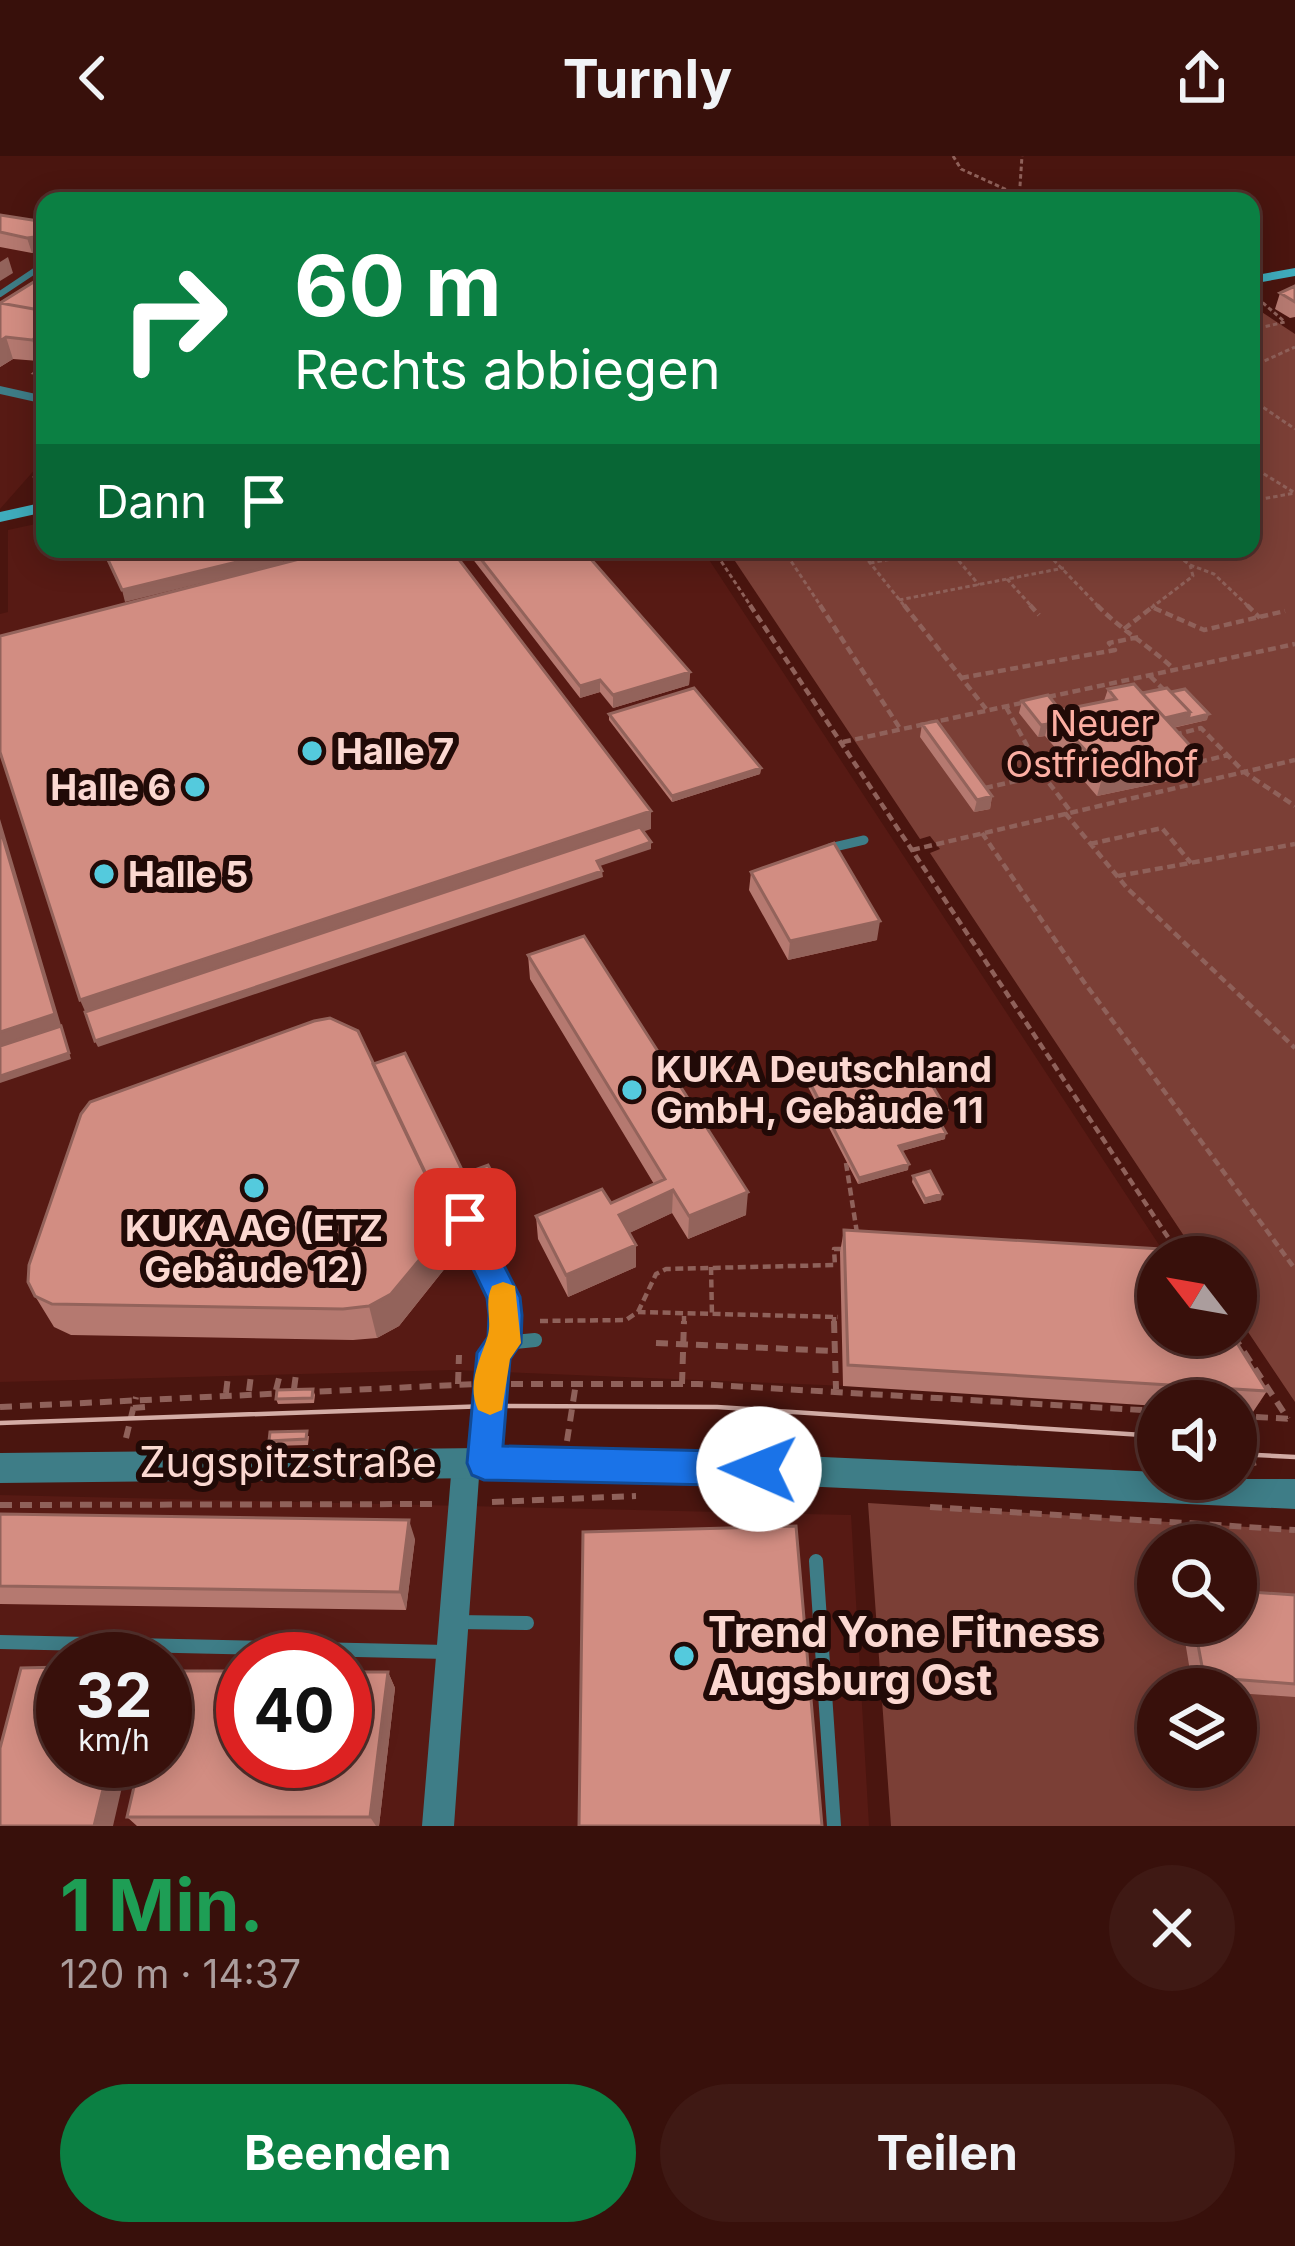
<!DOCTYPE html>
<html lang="de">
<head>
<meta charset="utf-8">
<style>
  body { margin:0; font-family:Inter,sans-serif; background:#3f1914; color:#f1f3f6; height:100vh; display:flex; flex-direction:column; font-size:45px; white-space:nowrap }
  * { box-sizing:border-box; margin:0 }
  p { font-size:39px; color:#ab9d9d }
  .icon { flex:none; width:66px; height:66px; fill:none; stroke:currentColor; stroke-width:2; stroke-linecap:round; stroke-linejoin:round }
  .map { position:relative; height:1670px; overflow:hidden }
  .drawer { display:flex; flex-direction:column; background:#38100b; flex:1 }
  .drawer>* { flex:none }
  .guide { position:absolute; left:36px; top:36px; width:1224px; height:366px; border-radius:24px; box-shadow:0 6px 30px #0003,0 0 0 3px #52302c; background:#0b8043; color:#fff; overflow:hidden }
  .needle { width:78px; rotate:301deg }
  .buttons { position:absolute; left:1137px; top:1080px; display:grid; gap:24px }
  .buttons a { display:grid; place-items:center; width:120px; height:120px; border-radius:50%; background:#38100b; box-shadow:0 6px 30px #0003,0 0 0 3px #52302c; font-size:60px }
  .speed { position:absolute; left:36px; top:1476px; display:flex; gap:24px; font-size:60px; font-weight:700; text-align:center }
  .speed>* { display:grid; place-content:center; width:156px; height:156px; border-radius:50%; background:#38100b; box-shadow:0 6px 30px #0003,0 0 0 3px #52302c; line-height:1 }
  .speed small { font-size:30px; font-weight:400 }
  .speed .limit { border:18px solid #d22; background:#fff; color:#111 }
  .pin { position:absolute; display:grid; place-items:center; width:102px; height:102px; color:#fff; margin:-51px; border-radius:24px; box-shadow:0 6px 18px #0006 }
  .me { position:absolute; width:132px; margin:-66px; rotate:271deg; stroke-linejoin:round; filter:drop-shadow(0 0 9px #0008) }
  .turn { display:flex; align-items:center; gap:42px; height:252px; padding:0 60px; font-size:54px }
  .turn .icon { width:156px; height:156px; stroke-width:2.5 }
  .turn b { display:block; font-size:84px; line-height:102px }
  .then { display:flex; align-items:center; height:114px; padding:0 60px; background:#0003; gap:24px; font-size:45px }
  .round { display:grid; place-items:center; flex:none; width:126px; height:126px; border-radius:63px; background:#3f1914 }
  .head { display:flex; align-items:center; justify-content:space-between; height:204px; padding:0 60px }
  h1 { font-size:72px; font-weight:700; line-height:90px; color:#1e9e55 }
  .button { display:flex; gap:24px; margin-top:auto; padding:24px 60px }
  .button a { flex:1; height:138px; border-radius:72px; background:#0b8043; color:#fff; font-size:48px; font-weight:700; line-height:138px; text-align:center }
  .button a+a { background:#3f1914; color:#f1f3f6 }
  header { display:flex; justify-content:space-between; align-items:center; height:156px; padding:0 60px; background:#38100b; font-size:54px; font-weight:700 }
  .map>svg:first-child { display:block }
  .built { fill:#571a14; fill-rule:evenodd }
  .green { fill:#7b3f36; fill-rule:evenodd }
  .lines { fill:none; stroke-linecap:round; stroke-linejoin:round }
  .path-far2 { stroke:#8f615a; stroke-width:3; stroke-dasharray:4.5 3; stroke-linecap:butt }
  .path-far1 { stroke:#8f615a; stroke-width:4.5; stroke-dasharray:8 4.5; stroke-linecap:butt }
  .path { stroke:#8f615a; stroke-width:6; stroke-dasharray:12 8; stroke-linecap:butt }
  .service-far3 { stroke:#3e7d87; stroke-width:6 }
  .service-far2 { stroke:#3e7d87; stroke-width:9 }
  .service-far1 { stroke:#3e7d87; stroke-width:12 }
  .service { stroke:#3e7d87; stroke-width:14 }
  .minor { fill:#3e7d87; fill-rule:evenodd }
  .tertiary { fill:#3e7d87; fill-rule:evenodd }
  .secondary { fill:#3facbc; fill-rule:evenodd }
  .tram { stroke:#d4ada6; stroke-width:4.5 }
  .wall { fill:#b57970 }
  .shaded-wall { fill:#93635b }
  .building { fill:#d28d82; stroke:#93635b; stroke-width:3 }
  .route { fill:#1a73e8; stroke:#114b97; stroke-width:3 }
  .slow { fill:#f59e0b }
  .poi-dot { fill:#54cadd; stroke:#210a07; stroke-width:4.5 }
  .labels { text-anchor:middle; stroke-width:12; stroke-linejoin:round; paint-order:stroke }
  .park-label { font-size:36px; fill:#fcaea2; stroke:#210a07 }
  .poi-label { font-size:36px; font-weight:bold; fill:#fbd8d1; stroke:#210a07; text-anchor:start }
  .near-street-label { font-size:42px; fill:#fbd8d1; stroke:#210a07 }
  .near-poi-label { font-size:42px; font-weight:bold; fill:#fbd8d1; stroke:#210a07; text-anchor:start }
</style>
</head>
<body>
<header><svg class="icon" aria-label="back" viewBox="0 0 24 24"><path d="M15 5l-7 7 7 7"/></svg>Turnly<svg class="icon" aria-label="share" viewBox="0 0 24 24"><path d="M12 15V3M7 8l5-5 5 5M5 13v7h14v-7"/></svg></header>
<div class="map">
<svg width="1295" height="1670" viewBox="0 0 1295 1670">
  <rect width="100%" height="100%" fill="#4a150f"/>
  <path class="built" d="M0,67L45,74V302L0,353Z
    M45,366V393H702L1167,1101H1158V1179H1218L1262,1247L454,1214L0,1226V458L8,456V374Z
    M0,1339L851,1359L869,1670H0ZM63,1503H165V1605H63ZM243,1503H345V1605H243Z"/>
  <path class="green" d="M1251,149L1295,178V1246L1236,1158V1101H1198L930,697L940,693L930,680L920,683L727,393H1251Z
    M868,1347L1295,1374V1670H891ZM1158,1389H1236V1467H1158ZM1158,1533H1236V1611H1158Z"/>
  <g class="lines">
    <path class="path-far2" d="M953,0L961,13L1018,39
      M1019,45L1022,0
      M1251,174L1285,166L1255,140
      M1251,211L1295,191
      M1251,243L1295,273
      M1251,310L1295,337
      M1251,345L1295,337
      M1251,379L1255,382L1251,383
      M713,393L752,452
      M783,393L822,452
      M859,393L906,452
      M949,393L979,429
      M1043,393L1100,452
      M1175,398L1202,393
      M870,407L945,393
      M1190,409L1214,418L1250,452
      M1007,423L1033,452
      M899,444L1064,412
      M1151,452L1193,420L1190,409L1169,393"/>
    <path class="path-far1" d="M750,449L1181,1101
      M820,449L901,574
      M904,449L986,553
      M1030,449L1039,459
      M1097,449C1121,474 1148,489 1174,513
      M1247,449L1260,462
      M1154,452L1204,474L1285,455
      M1124,473L1155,449
      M1150,520L1167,537
      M961,522L1115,494L1109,487L1139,481
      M1048,541L1295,488
      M1006,551L1043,619L1071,656
      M1174,579L1201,572L1244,616L1295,650
      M843,586L1026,546
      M1187,609L1228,599
      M985,632L1043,619
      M1065,657L1127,732L1295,892
      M982,677L1084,826L1295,1113
      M1090,688L1162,672L1191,707
      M912,694L1295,604
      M1118,720L1295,688
      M846,1007L857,1077
      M711,1111L712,1160
      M638,1156L656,1118L666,1113L835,1109L834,1093H846
      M834,1161V1168
      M540,1165L626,1164L638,1156L838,1161
      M684,1168V1159"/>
    <path class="path" d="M834,1165L836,1233
      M1233,1179L1288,1263
      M656,1187L835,1195
      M458,1228L459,1199
      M511,1228H698L1158,1255
      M682,1228L684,1165
      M294,1233L296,1218
      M276,1234L280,1218
      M249,1235L251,1219
      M226,1237L228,1220
      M0,1251L475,1228
      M133,1252L145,1251
      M1236,1260L1295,1263
      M1240,1260L1254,1311
      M126,1282L136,1241
      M567,1285L576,1227
      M492,1346L636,1340
      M0,1349L439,1348
      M930,1351L1295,1374"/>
    <path class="service-far3" d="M0,138L45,108"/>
    <path class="service-far2" d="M830,692L864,684"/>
    <path class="service-far1" d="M465,1063L503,1141L504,1168"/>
    <path class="service" d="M504,1165V1187
      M484,1304L494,1197L504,1187L535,1184
      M816,1405L834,1670
      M456,1466L527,1467
      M0,1486L447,1496"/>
    <path class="minor" d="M0,230L45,240V248L0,238Z
      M466,1294L476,1298L480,1307L454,1670H422L452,1307L456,1298Z"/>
    <path class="tertiary" d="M484,1292L759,1298L1158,1316V1323H1295V1353L759,1328L484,1322L0,1327V1297Z"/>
    <path class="secondary" d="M1295,112V120L1251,128V120Z
      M45,346V356L0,366V356Z"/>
    <path class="tram" d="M0,1267L489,1250L717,1251L1158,1280
      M1236,1298L1295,1301"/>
  </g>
  <path class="wall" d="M0,59L45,66V100L42,99L41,96L32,97L0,91Z
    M45,119V202L39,205L13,203L0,211V147Z
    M1295,130V161L1290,162L1275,153L1280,137Z
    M45,208V230L37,229L34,217Z
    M45,308V332H39L35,320Z
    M465,393H582L690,516L689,529L613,552L600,536L580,542Z
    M1108,533L1142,537L1171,536L1207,564L1173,572L1187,621L1097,640L1045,580L1038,581L1019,557L1022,545L1060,554L1104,545Z
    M609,558L761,612L760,618L672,646L609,564Z
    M922,568L992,640L990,653L974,656L920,581Z
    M751,716L877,784L788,804L749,734Z
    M528,799L746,1059L688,1083L672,1057L629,1077L636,1111L568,1141L538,1083L536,1060L611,1047L654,1028L530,823Z
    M373,908L464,1018L502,1048L447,1070L450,1088L446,1111L399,1170L377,1182L353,1184L71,1179L54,1171L35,1140Z
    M808,923L917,927L947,954L946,960L938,962L945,983L902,995L908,1014L858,1028L807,929Z
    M913,1020L941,1044L924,1048L912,1026Z
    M844,1074L1267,1235L1253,1256L1236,1255V1245H1158V1250L843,1230L840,1096Z
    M313,1233L315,1239L314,1247L278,1248L276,1243Z
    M309,1280L308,1289L271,1290L269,1285Z
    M0,1358L415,1383L406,1454L0,1448Z
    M1295,1439V1541L1236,1537V1533H1193L1182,1467H1236Z
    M388,1516L395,1532L379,1670H137L127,1661Z"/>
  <path class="shaded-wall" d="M43,80L37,84L41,96L32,97L27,82Z
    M8,101L13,117L0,125V106Z
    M45,176V202L39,205L32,184Z
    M6,181L13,203L0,211V185Z
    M290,393H341L286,407L283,400L284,407L125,446L122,434Z
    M690,516L689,529L613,552V539Z
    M600,524V536L580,542V530Z
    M1190,556L1209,558L1207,564L1149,577L1153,564Z
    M1048,568L1045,580L1038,581L1041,569Z
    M1196,596L1187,621L1097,640L1104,615Z
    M761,612L760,618L672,646V640Z
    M992,640L990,653L974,656L977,644Z
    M651,655V673L88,862L80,844Z
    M0,663L71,903L0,927Z
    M651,686V693L597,711V705Z
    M602,715L603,721L98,891L95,885Z
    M880,765L877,784L788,804L790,785Z
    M946,977L945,983L898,996L899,990Z
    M909,1008L908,1014L858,1028L859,1022Z
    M500,1031L502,1048L447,1070L450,1088L446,1111L399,1170L377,1182L369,1150L440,1054Z
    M673,1034L672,1057L619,1082V1059Z
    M748,1036L746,1059L688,1083L689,1060Z
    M942,1038L941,1044L924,1048L925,1043Z
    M636,1089V1111L568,1141L566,1119Z
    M409,1364L415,1383L406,1454L400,1436Z
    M388,1516L395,1532L379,1670H376L370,1661Z
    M110,1605H128L113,1670H94Z"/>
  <path class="building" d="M0,59L45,66V85L37,84L43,80L27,82L0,76Z
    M45,119V155L0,147Z
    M1295,130V146L1280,137Z
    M0,147L45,155V176L32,184L6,181L0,185Z
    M45,208V219L34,217Z
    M45,308V321L35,320Z
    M103,393H290L122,434Z
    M315,393H321L323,397L286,406L283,400Z
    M338,393H451L651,655L80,844L0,596V480Z
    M473,393H582L690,516L613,539L600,524L580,530Z
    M1134,528L1196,596L1104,615L1051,556L1116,543L1108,533Z
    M694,532L761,612L672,640L609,558Z
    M1167,532L1190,556L1165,562L1142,537Z
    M1185,533L1209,558L1188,563L1190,556L1171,536Z
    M1048,539L1060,554L1051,556L1048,568L1041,569L1022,545Z
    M937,565L992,640L977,644L922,568Z
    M640,671L651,686L597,705L602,715L95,885L85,856Z
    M0,672L55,858L0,876Z
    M834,687L880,765L790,785L751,716Z
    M584,780L748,1036L689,1060L673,1034L619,1059L636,1089L566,1119L536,1060L602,1033L611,1047L665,1023L528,799Z
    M330,862L358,875L444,1056L440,1079L391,1138L369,1150L343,1153L52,1148L35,1140L28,1126L29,1109L81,958L90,946L314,865Z
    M61,870L69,897L0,920V890Z
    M405,897L464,1018L488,1009L500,1031L442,1053L373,908Z
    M855,910L863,924L908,911L917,927L929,924L947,954L935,958L946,977L899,990L909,1008L859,1022L808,923Z
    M930,1015L942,1038L925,1043L913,1020Z
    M844,1074L1178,1094L1183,1101H1158V1179H1232L1267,1235L848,1209Z
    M313,1233L312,1242L276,1243L277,1234Z
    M307,1275L306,1283L269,1285L270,1276Z
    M0,1358L409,1364L400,1436L0,1430Z
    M796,1370L822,1670H579L583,1376Z
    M1236,1435L1295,1439V1528L1204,1521L1194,1467H1236Z
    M63,1511V1605H110L94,1670H0V1592L21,1512Z
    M165,1515H243V1605H345V1516H388L370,1661H127L140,1605H165Z"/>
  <path class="route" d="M465,1050L476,1054L520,1141L522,1159L521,1187L510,1203L503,1290L759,1296L772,1301L777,1313L772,1325L759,1330L484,1324L472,1319L467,1307L477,1197L488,1181L489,1159L487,1142L449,1063L454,1054Z"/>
  <path class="slow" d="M503,1126L515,1130L521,1187L510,1203L502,1254L490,1259L478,1254C466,1227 481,1203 488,1179C492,1163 484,1147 492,1130Z"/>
  <g class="poi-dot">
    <circle cx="312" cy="595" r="12"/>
    <circle cx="195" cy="631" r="12"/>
    <circle cx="104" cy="718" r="12"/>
    <circle cx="632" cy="934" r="12"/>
    <circle cx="254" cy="1032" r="12"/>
    <circle cx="684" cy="1500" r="12"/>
  </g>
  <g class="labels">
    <g class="park-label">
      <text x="1102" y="580">Neuer<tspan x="1102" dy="41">Ostfriedhof</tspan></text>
    </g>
    <g class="poi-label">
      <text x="336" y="608">Halle 7</text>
      <text x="171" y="644" text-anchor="end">Halle 6</text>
      <text x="128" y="731">Halle 5</text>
      <text x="656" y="926">KUKA Deutschland<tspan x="656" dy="41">GmbH, Gebäude 11</tspan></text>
      <text x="254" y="1085" text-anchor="middle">KUKA AG (ETZ<tspan x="254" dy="41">Gebäude 12)</tspan></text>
    </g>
    <g class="near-street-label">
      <text x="288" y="1321">Zugspitzstraße</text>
    </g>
    <g class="near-poi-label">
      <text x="708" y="1491">Trend Yone Fitness<tspan x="708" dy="48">Augsburg Ost</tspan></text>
    </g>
  </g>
</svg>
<div class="buttons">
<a><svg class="needle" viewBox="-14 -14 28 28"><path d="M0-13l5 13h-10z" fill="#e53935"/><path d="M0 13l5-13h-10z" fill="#ab9d9d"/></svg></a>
<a><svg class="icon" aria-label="sound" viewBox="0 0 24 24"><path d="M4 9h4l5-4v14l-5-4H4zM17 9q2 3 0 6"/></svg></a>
<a><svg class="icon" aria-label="search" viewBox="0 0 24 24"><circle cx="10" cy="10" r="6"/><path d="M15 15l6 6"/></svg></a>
<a><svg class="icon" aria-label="layers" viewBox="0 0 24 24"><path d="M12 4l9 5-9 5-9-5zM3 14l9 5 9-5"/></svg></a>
</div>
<div class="speed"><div>32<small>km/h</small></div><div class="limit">40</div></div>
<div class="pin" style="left:465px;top:1063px;background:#d93025"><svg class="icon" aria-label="arrive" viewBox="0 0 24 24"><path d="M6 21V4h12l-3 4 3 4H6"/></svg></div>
<svg class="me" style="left:759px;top:1313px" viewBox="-20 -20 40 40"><circle r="19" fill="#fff"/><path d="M0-13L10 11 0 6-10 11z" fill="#1a73e8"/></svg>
<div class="guide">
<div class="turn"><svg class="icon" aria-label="right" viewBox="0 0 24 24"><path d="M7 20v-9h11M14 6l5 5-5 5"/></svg><div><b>60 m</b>Rechts abbiegen</div></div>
<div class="then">Dann<svg class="icon" aria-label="arrive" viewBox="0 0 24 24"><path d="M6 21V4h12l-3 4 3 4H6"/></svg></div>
</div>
</div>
<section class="drawer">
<div class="head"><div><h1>1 Min.</h1><p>120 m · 14:37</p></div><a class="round"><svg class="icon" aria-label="close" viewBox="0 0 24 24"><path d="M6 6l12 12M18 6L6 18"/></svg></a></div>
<div class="button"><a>Beenden</a><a>Teilen</a></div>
</section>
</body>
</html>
